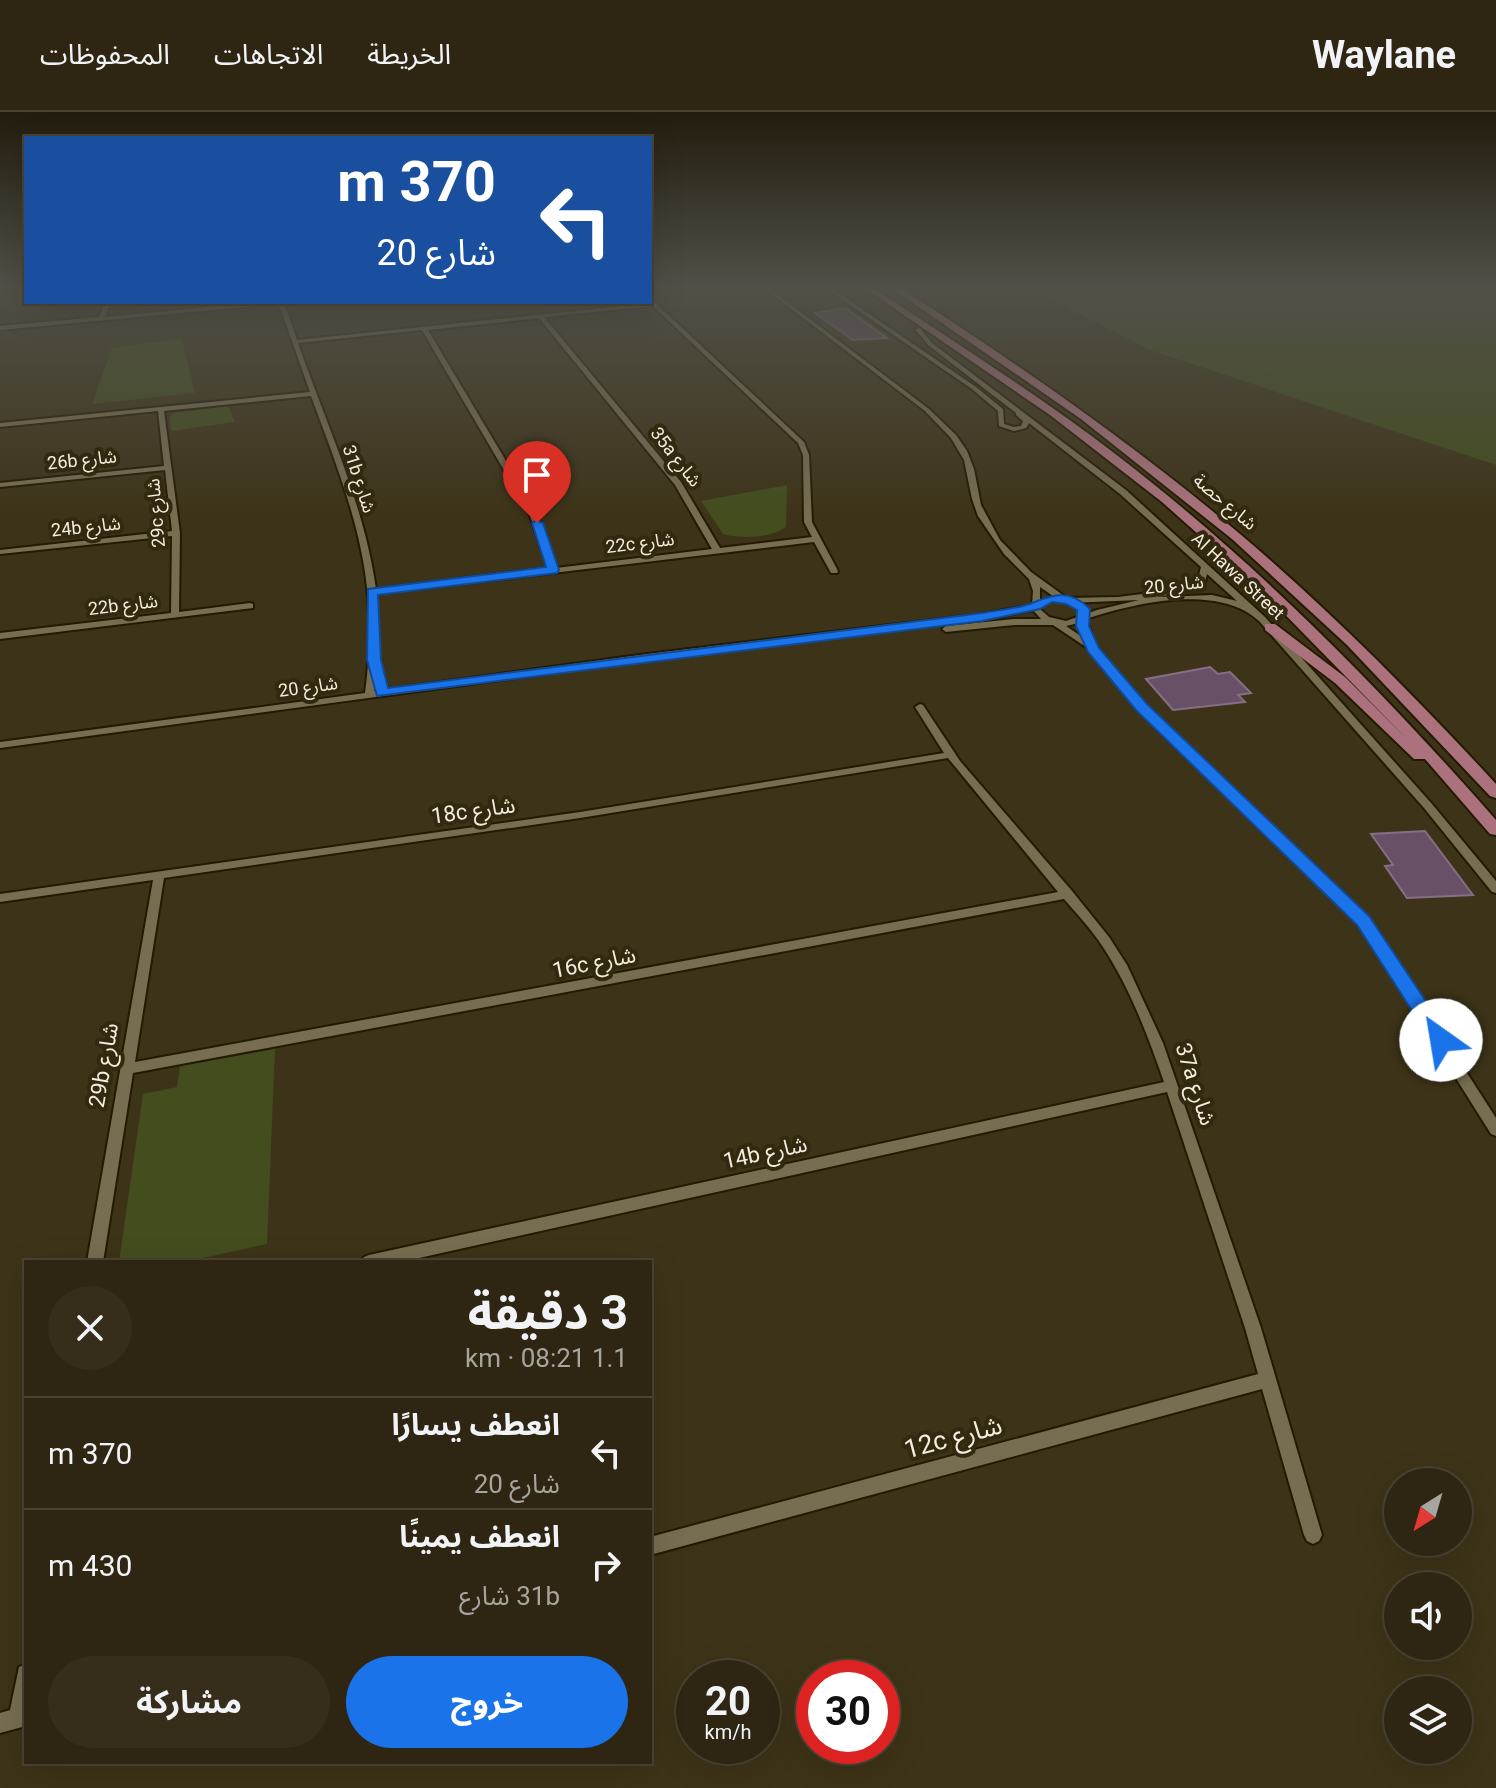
<!DOCTYPE html>
<html lang="ar">
<head>
<meta charset="utf-8">
<style>
  body { margin:0; font-family:Roboto,"Noto Sans Arabic",sans-serif; background:#362e1b; color:#f1f3f6; direction:rtl; height:100vh; display:flex; flex-direction:column; font-size:30px; white-space:nowrap }
  * { box-sizing:border-box; margin:0 }
  p { font-size:26px; color:#a7a59f }
  .icon { flex:none; width:44px; height:44px; fill:none; stroke:currentColor; stroke-width:2; stroke-linecap:round; stroke-linejoin:round }
  .map { position:relative; flex:1; overflow:hidden; direction:ltr }
  .side { position:absolute; left:24px; top:1148px; width:628px; height:504px; display:flex; flex-direction:column; background:#2e2612; border-radius:0px; box-shadow:0 8px 32px #0002,0 0 0 2px #494332; direction:rtl }
  .side>* { flex:none }
  .hud { position:absolute; left:24px; top:24px; width:628px; height:168px; border-radius:0px; box-shadow:0 8px 32px #0002,0 0 0 2px #494332; direction:rtl; background:#1a4fa0; color:#fff; overflow:hidden }
  .needle { width:52px; rotate:217deg }
  .controls { position:absolute; left:1384px; top:1356px; display:grid; gap:16px }
  .controls a { display:grid; place-items:center; width:88px; height:88px; border-radius:50%; background:#2e2612; box-shadow:0 8px 32px #0002,0 0 0 2px #494332; font-size:40px }
  .speed { position:absolute; left:676px; top:1548px; display:flex; gap:16px; font-size:40px; font-weight:700; text-align:center }
  .speed>* { display:grid; place-content:center; width:104px; height:104px; border-radius:50%; background:#2e2612; box-shadow:0 8px 32px #0002,0 0 0 2px #494332; line-height:1 }
  .speed small { font-size:20px; font-weight:400 }
  .speed .limit { border:12px solid #d22; background:#fff; color:#111 }
  .pin { position:absolute; display:grid; place-items:center; width:68px; height:68px; color:#fff; margin:-82px -34px; border-radius:50% 50% 50% 0; rotate:-45deg; box-shadow:0 0 8px #0007 }
  .pin .icon { rotate:45deg }
  .me { position:absolute; width:88px; margin:-44px; rotate:328deg; stroke-linejoin:round; filter:drop-shadow(0 0 6px #0008) }
  .turn { display:flex; align-items:center; gap:28px; height:168px; padding:0 24px; font-size:36px }
  .turn .icon { width:104px; height:104px; stroke-width:2.5 }
  .turn b { display:block; font-size:56px; line-height:68px }
  .round { display:grid; place-items:center; flex:none; width:84px; height:84px; border-radius:42px; background:#362e1b }
  .summary { display:flex; align-items:center; justify-content:space-between; height:136px; padding:0 24px }
  h1 { font-size:48px; font-weight:700; line-height:60px }
  .primary-button { display:flex; gap:16px; margin-top:auto; padding:16px 24px }
  .primary-button a { flex:1; height:92px; border-radius:48px; background:#1a73e8; color:#fff; font-size:32px; font-weight:700; line-height:92px; text-align:center }
  .primary-button a+a { background:#362e1b; color:#f1f3f6 }
  ul { padding:0; list-style:none }
  li { display:flex; align-items:center; gap:24px; height:112px; padding:0 24px; border-top:2px solid #494332 }
  li div { flex:1 }
  li b { display:block; font-size:30px }
  li em { font-style:normal }
  header { display:flex; align-items:center; gap:48px; box-sizing:border-box; height:112px; padding:0 40px; background:#2e2612; border-bottom:2px solid #494332 }
  header strong { font-size:38px }
  nav { display:flex; gap:44px; margin-inline-start:auto; font-size:28px }
  .map>svg:first-child { display:block }
  .green { fill:#434d1e }
  .building { fill:#685166; stroke:#866e84; stroke-width:2 }
  .lines { fill:none; stroke-linecap:round; stroke-linejoin:round }
  .street-casing { stroke:#241a01; stroke-width:4 }
  .primary-casing { stroke:#241a01; stroke-width:4 }
  .street { fill:#776d51; fill-rule:evenodd }
  .primary { fill:#ab727d; fill-rule:evenodd }
  .route { fill:#1a73e8; stroke:#114b97; stroke-width:2 }
  .labels { text-anchor:middle; stroke-width:8; stroke-linejoin:round; paint-order:stroke }
  .far-street-label { font-size:18px; fill:#f3edde; stroke:#32290e }
  .street-label { font-size:22px; fill:#f3edde; stroke:#32290e }
  .near-street-label { font-size:26px; fill:#f3edde; stroke:#32290e }
</style>
</head>
<body>
<header>
<strong>Waylane</strong>
<nav><a>الخريطة</a><a>الاتجاهات</a><a>المحفوظات</a></nav>
</header>
<div class="map">
<svg width="1496" height="1676" viewBox="0 0 1496 1676">
  <rect width="100%" height="100%" fill="#3d3318"/>
  <path class="green" d="M1023,173H1496V353L1150,238Z
    M177,227L182,228L195,281L92,292L112,236Z
    M228,294L235,310L171,319L170,304L174,301Z
    M787,373L786,415C772,426 740,427 723,422L701,389Z
    M275,937L267,1132L184,1150H119L143,982L177,975L180,954Z"/>
  <path class="building" d="M845,196L887,226L853,228L815,201Z
    M1210,555L1218,562L1230,560L1251,581L1238,583L1245,590L1173,598L1146,567Z
    M1425,719L1473,783L1407,786L1385,754L1393,753L1371,722Z"/>
  <g class="lines">
    <g class="street-casing">
      <path id="street" d="M760,173H765L929,297L956,323L967,339L974,357L981,393L1000,428L1031,460L1067,486L1118,485L1158,480L1189,472L1198,467L1201,455L1120,382L1029,311L1026,316L1014,319L999,314L998,299L972,277L821,173H827L976,275L1003,297L1004,312L1014,315L1021,314L1023,309L1016,303V301L928,233L915,217L920,216L932,231L1126,378L1265,505L1432,692L1496,769V781L1492,780L1424,696L1259,509C1218,471 1134,491 1086,507L1097,536L1165,615L1367,806L1496,1006V1024L1491,1022L1359,812L1159,619L1089,537L1053,513H1014L946,520L942,517L946,514L1014,507H1041L1033,498L982,508L647,548L0,636V630L365,581C369,550 371,519 368,487C363,417 335,349 311,284L164,299L180,421L179,500L250,491L253,492V496L0,527V521L171,501L172,424L0,442V438L172,419L165,358L0,375V371L164,354L158,299L0,315V311L310,280L282,201L277,192L0,218V214L99,205L105,190H111L105,205L262,190H283L282,191L288,201L297,228L650,191V186L804,330L809,343L812,410L838,459L837,461H831L814,430L376,482L378,527L374,579L647,542L982,502L1032,493L1033,479L1029,467L1004,442L978,404L972,387L964,348L951,326L925,299ZM653,194L798,331L803,343L804,410L812,425L720,436L681,370L544,205ZM539,206L675,373L712,437L556,456L537,401L428,218ZM422,218L529,401L548,456L376,477C364,391 326,312 298,231ZM1207,462L1237,489L1212,483L1160,485L1194,476L1205,470ZM1040,475L1060,489L1069,491L1139,488L1097,498L1066,509L1049,505L1040,497ZM1079,511L1085,527L1066,514Z
        M920,592L923,593L960,649L1072,779L1109,825L1127,853L1163,931L1261,1216L1322,1423L1319,1429L1313,1432L1307,1429L1304,1423L1262,1277L650,1443V1425L1258,1262L1245,1216L1167,980L401,1150H361L364,1145L369,1143L1164,970C1148,924 1130,876 1103,835C1092,818 1077,802 1064,787L133,961L103,1150H87L153,768L0,790V782L580,700L944,641L915,595ZM948,646L1058,780L135,950L164,766L580,706Z
        M26,1552V1614L0,1621V1601L10,1598L19,1555Z"/>
    </g>
    <g class="primary-casing">
      <path id="primary" d="M860,173H869C952,229 1038,282 1118,344C1257,451 1380,576 1496,708V723L1490,722L1425,647H1414L1335,571L1265,518V512H1275L1345,565L1406,626L1262,479L1162,390L1050,303Z
        M887,173H896C1015,250 1131,330 1240,422C1331,499 1415,584 1496,672V686L1490,684L1347,533L1232,427L1081,307Z"/>
    </g>
    <use href="#street" class="street"/>
    <use href="#primary" class="primary"/>
  </g>
  <linearGradient id="sky" x2="0" y2="1"><stop stop-color="#221c0d"/><stop offset="0.43" stop-color="#515048"/><stop offset="1" stop-color="#515048" stop-opacity="0"/></linearGradient>
  <rect width="1496" height="407" fill="url(#sky)"/>
  <path class="route" d="M537,408L543,411L559,458L557,461L378,483L381,548L388,576L982,501C998,498 1017,497 1032,491C1055,482 1070,477 1090,497L1089,514L1099,536L1147,592L1369,804L1448,922L1451,928L1448,933H1434L1357,813L1136,598L1088,540L1076,514L1077,498L1066,492L1052,490L1040,497L982,509L377,584L367,548L368,477L546,455L532,411Z"/>
  <g class="labels">
    <g class="far-street-label">
      <text transform="translate(676 345) rotate(52)" y="6">35a شارع</text>
      <text transform="translate(82 348) rotate(-6)" y="6">26b شارع</text>
      <text transform="translate(359 367) rotate(72)" y="6">31b شارع</text>
      <text transform="translate(1225 390) rotate(40)" y="6">شارع حصة</text>
      <text transform="translate(156 401) rotate(-95)" y="6">29c شارع</text>
      <text transform="translate(86 415) rotate(-6)" y="6">24b شارع</text>
      <text transform="translate(640 431) rotate(-7)" y="6">22c شارع</text>
      <text transform="translate(1238 464) rotate(43)" y="6">Al Hawa Street</text>
      <text transform="translate(1174 473) rotate(-6)" y="6">شارع 20</text>
      <text transform="translate(123 493) rotate(-7)" y="6">22b شارع</text>
      <text transform="translate(308 575) rotate(-8)" y="6">شارع 20</text>
    </g>
    <g class="street-label">
      <text transform="translate(473 698) rotate(-8)" y="8">18c شارع</text>
      <text transform="translate(594 850) rotate(-11)" y="8">16c شارع</text>
      <text transform="translate(103 953) rotate(-80)" y="8">29b شارع</text>
      <text transform="translate(1196 972) rotate(72)" y="8">37a شارع</text>
      <text transform="translate(765 1040) rotate(-12)" y="8">14b شارع</text>
    </g>
    <g class="near-street-label">
      <text transform="translate(953 1325) rotate(-15)" y="9">12c شارع</text>
    </g>
  </g>
</svg>
<div class="controls">
<a><svg class="needle" viewBox="-14 -14 28 28"><path d="M0-13l5 13h-10z" fill="#e53935"/><path d="M0 13l5-13h-10z" fill="#a7a59f"/></svg></a>
<a><svg class="icon" aria-label="sound" viewBox="0 0 24 24"><path d="M4 9h4l5-4v14l-5-4H4zM17 9q2 3 0 6"/></svg></a>
<a><svg class="icon" aria-label="layers" viewBox="0 0 24 24"><path d="M12 4l9 5-9 5-9-5zM3 14l9 5 9-5"/></svg></a>
</div>
<div class="speed"><div>20<small>km/h</small></div><div class="limit">30</div></div>
<div class="pin" style="left:537px;top:411px;background:#d93025"><svg class="icon" aria-label="arrive" viewBox="0 0 24 24"><path d="M6 21V4h12l-3 4 3 4H6"/></svg></div>
<svg class="me" style="left:1441px;top:928px" viewBox="-20 -20 40 40"><circle r="19" fill="#fff"/><path d="M0-13L10 11 0 6-10 11z" fill="#1a73e8"/></svg>
<div class="hud">
<div class="turn"><svg class="icon" aria-label="left" viewBox="0 0 24 24"><path d="M17 20v-9H6M10 6l-5 5 5 5"/></svg><div><b>370 m</b>شارع 20</div></div>
</div>
<section class="side">
<div class="summary"><div><h1>3 دقيقة</h1><p>1.1 km · 08:21</p></div><a class="round"><svg class="icon" aria-label="close" viewBox="0 0 24 24"><path d="M6 6l12 12M18 6L6 18"/></svg></a></div>
<ul>
<li><svg class="icon" aria-label="left" viewBox="0 0 24 24"><path d="M17 20v-9H6M10 6l-5 5 5 5"/></svg><div><b>انعطف يسارًا</b><p>شارع 20</p></div><em>370 m</em></li>
<li><svg class="icon" aria-label="right" viewBox="0 0 24 24"><path d="M7 20v-9h11M14 6l5 5-5 5"/></svg><div><b>انعطف يمينًا</b><p>31b شارع</p></div><em>430 m</em></li>
</ul>
<div class="primary-button"><a>خروج</a><a>مشاركة</a></div>
</section>
</div>
</body>
</html>
